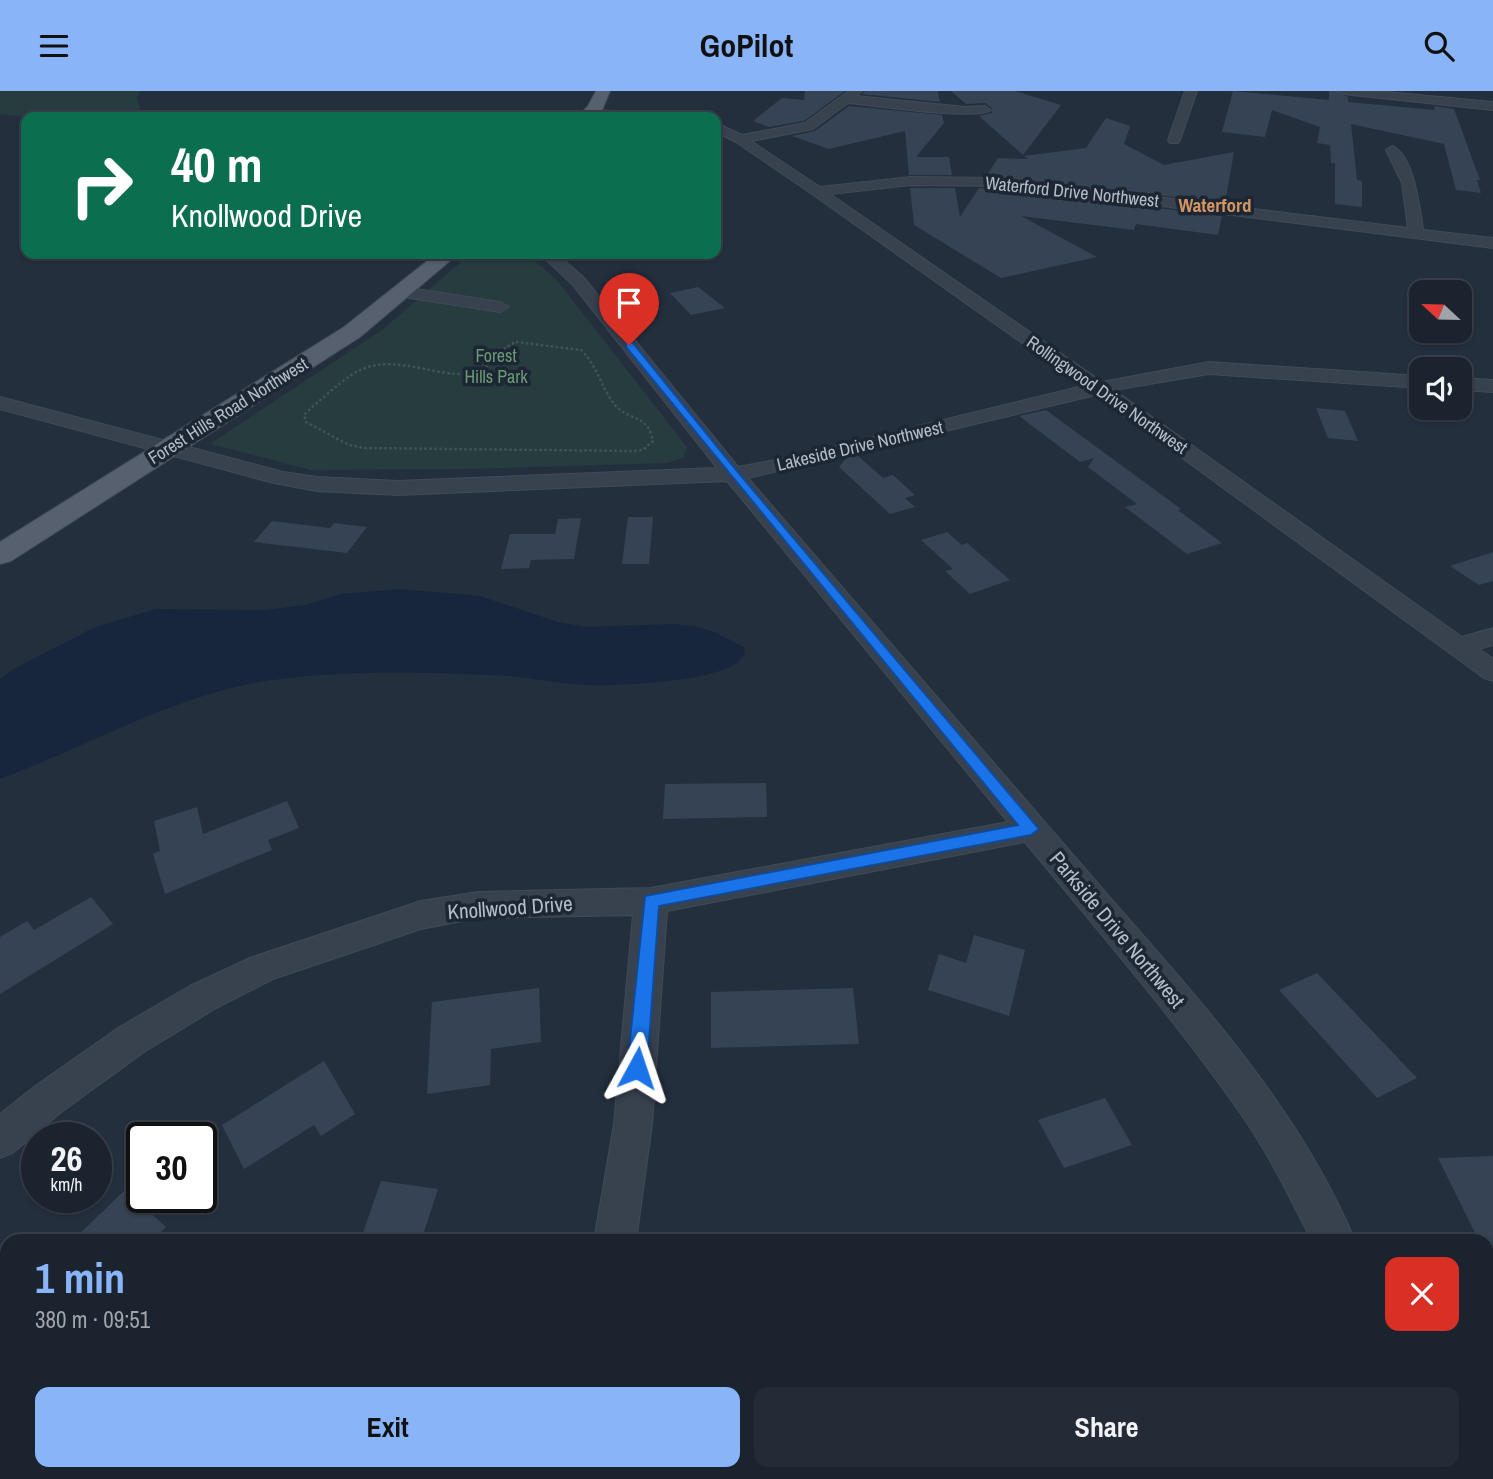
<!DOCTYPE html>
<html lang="en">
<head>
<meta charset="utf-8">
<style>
  body { margin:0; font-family:"Archivo Narrow",sans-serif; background:#242b36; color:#f1f3f6; height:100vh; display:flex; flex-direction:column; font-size:26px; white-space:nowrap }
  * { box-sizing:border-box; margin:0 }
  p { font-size:23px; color:#a0a4aa }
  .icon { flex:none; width:38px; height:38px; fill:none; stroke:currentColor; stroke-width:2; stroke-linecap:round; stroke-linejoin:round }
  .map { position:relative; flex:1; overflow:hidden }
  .side { position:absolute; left:0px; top:1143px; width:1494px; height:247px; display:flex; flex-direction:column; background:#1b232e; border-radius:21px 21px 0 0; box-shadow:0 2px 5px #0004,0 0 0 2px #39404a }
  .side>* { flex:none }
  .guide { position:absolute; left:21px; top:21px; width:700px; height:147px; border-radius:14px; box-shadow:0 2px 5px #0004,0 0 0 2px #39404a; background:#0b6e4f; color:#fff; overflow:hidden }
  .needle { width:46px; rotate:292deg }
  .buttons { position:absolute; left:1409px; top:189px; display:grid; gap:14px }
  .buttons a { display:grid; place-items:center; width:63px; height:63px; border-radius:14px; background:#1b232e; box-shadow:0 2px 5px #0004,0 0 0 2px #39404a; font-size:35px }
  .speed { position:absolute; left:21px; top:1031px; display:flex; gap:14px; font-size:35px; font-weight:700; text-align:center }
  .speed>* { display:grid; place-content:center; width:91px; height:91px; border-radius:50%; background:#1b232e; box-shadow:0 2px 5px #0004,0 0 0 2px #39404a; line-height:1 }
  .speed small { font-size:18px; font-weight:400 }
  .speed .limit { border:4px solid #111; border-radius:10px; background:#fff; color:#111 }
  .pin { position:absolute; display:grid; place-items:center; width:60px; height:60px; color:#fff; margin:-72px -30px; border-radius:50% 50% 50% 0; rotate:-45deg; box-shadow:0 0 7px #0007 }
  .pin .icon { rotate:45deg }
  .me { position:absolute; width:77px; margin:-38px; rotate:5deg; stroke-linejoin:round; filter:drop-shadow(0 0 5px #0008) }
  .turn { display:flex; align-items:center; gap:24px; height:147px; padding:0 35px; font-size:32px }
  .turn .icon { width:91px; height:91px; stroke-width:2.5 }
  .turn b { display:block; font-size:49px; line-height:60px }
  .round { display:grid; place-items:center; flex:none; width:74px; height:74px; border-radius:14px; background:#242b36 }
  .head { display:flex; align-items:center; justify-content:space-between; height:119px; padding:0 35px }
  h1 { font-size:42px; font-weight:700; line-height:52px; color:#8ab4f8 }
  .primary-button { display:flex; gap:14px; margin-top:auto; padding:14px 35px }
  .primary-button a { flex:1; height:80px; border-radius:14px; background:#8ab4f8; color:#111; font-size:28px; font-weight:700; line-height:80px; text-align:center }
  .primary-button a+a { background:#242b36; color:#f1f3f6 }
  header { display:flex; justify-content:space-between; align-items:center; height:91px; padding:0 35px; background:#8ab4f8; color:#111; font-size:32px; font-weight:700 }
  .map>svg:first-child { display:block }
  .green { fill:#263c3f }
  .water { fill:#17263c }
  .building { fill:#364354 }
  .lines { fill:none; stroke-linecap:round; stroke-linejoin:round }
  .minor-casing { stroke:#414a57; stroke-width:2 }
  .major-casing { stroke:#414a57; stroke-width:2 }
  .path { stroke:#3f5557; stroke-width:2.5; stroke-dasharray:2.5 2.5; stroke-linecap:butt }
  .minor { fill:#38414e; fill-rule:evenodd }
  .major { fill:#56606e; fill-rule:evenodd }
  .route { fill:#1a73e8; stroke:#114b97; stroke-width:2 }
  .labels { text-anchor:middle; stroke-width:7; stroke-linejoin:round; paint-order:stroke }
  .far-street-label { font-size:18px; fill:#b4bcc9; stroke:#1d2633 }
  .far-park-label { font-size:18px; fill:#6b9a76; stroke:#1d2633 }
  .far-neighbourhood-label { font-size:19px; font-weight:bold; fill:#d59563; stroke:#1d2633 }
  .street-label { font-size:21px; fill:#b4bcc9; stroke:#1d2633 }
</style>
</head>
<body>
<header><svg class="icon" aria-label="menu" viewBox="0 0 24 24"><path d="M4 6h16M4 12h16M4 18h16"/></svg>GoPilot<svg class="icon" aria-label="search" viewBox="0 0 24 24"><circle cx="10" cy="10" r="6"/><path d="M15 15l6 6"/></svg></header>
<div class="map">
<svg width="1493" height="1388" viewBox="0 0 1493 1388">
  <rect width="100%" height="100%" fill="#242f3e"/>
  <path class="green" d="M0,0H140L137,6L141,22L135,26H26L0,23Z
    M470,163H520L530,166L556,188L687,356L684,366L668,372L467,378L311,379L210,353L382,239Z"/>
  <path class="water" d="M400,498L480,505L558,531L586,536L673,533L694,535L715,541L744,556L745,563C741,567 738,572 734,574C703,591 623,595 587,594C560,593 534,587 508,585C424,581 308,577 227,598C148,619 76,660 0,688V588L10,580L95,536L156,518L265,519L305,514L341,503Z"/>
  <path class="building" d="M805,0H845L804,30L769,36L753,30L782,7L804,9Z
    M865,0H938L940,11L862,3Z
    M951,0H1015L1061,14L1023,64L979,25L992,22V17L985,12L966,13Z
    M1233,0L1329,9V0H1335L1348,6V11L1435,19L1434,15L1454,18L1480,89H1477L1481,102L1456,99L1444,53L1351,33L1357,89L1362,90V116L1335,113V72H1331L1330,54L1317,52L1320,36L1272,19L1265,46L1222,41Z
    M849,15L942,24L944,32L916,66H949L952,84H909L905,40L829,58L792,45L815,40Z
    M1106,27L1130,35L1124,53L1164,74L1234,61L1225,112L987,84L998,67L1028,68L1024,65L1086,57Z
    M910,97H955L960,126L979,97L1003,98L1222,125L1218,144L1136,133L1134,139L1021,125L1097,166L1001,187L914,134Z
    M698,196L725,217L691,224L670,202Z
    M1316,317L1345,320L1358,350L1328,347Z
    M1046,319L1181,418L1178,419L1222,452L1187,463L1125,416L1137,413L1088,376L1094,367L1080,371L1019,325Z
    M857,364L883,387L893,384L915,404L905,407L915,416L890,423L839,376L847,366Z
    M628,426H653L649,473H622Z
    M581,427L574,468L531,469L529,477L501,478L510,443H555L558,428Z
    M272,430L330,437L334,432L367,436L347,462L254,451Z
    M947,441L962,454L967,452L1010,489L970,503L945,480L953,478L921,449Z
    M1493,461V490L1479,494L1450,475Z
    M766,692L767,726L663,728L665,693Z
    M287,710L299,737L268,749L272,759L165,803L153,763L160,760L154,730L197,716L203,743Z
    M91,806L113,833L0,903V846L27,830L34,839Z
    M974,844L1025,859L1009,925L928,899L939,863L966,872Z
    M1317,882L1417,987L1377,1007L1279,899Z
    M539,897L541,951L491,958L490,994L427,1003L432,911Z
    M853,897L859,953L711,957V901Z
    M324,970L355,1023L321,1045L314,1034L244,1078L222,1034Z
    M1105,1007L1132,1054L1064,1077L1038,1029Z
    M1493,1065V1179L1488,1168V1150H1479L1438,1067Z
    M381,1090L438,1098L421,1150H360Z
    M125,1099L166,1136L152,1150H72Z"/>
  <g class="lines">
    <g class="minor-casing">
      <path id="minor" d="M849,0H862L856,5L965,16L985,15L991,19C976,30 873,14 848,12L813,38L751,50L820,96L911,86L1003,87L1408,137L1402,92L1386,59L1392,55C1414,64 1420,118 1423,139L1493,147V157L1003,95L911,94L830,103L1102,291L1209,271L1421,285V297L1209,283L1114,299L1462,546L1493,537V554L1479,558L1493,568V590L1484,587L1096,304L748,387C860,517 973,648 1086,779C1185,894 1296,1008 1355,1150H1312C1290,1107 1269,1063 1241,1023C1175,928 1098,840 1025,751L667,820L652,1033L636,1150H594L614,1033L633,824L478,827L421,838L273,888L216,917L144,961L60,1022L14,1061L0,1067V1023L34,996L118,937L190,895L250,867L421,810L478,801L651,797L1008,731L727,390L398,404L317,400L274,392L0,318V306L283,381L317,386L398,390L717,377L572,193L540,163H557L584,187L738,376L787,367L1083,295L812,103L736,51L716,41V32L742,44L805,32Z
        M1185,0H1197L1180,49L1178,52H1170L1168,49Z
        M1337,0H1377L1493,11V19L1343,3Z
        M590,19L666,22L672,26H586L584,23Z
        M403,196L500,211L509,216L500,221L397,205L395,201Z
        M1460,287L1493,289V301L1460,299Z
        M531,1382H579L577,1388H529Z
        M1374,1382H1422L1423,1388H1375Z"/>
    </g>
    <g class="major-casing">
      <path id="major" d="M596,0H610L603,17L594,26H578L588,15Z
        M436,163H458L360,246L11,470L0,473V451L344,236Z"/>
    </g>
    <path class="path" d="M516,251L581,259C598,275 601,298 616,315C631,331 648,323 653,350L643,359L631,360L364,357L349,354L306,331L304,324L311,317C356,279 363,265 425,278C440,281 457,285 473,282C491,279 499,257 516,251Z"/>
    <use href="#minor" class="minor"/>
    <use href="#major" class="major"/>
  </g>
  <path class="route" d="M626,252H633L737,380L1039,738L1031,744L659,815L647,977L644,983L637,986L630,983L627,977L645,805L1018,734L626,256Z"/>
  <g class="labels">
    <g class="far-street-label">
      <text transform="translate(1072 101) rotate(6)" y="6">Waterford Drive Northwest</text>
      <text transform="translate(1107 304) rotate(35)" y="6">Rollingwood Drive Northwest</text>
      <text transform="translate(228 320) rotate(-32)" y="6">Forest Hills Road Northwest</text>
      <text transform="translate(860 355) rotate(-13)" y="6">Lakeside Drive Northwest</text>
    </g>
    <g class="far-park-label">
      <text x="496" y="271">Forest<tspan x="496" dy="21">Hills Park</tspan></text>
    </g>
    <g class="far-neighbourhood-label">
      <text x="1215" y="121">Waterford</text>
    </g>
    <g class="street-label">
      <text transform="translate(510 817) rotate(-4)" y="7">Knollwood Drive</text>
      <text transform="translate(1117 839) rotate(50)" y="7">Parkside Drive Northwest</text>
    </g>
  </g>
</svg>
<div class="buttons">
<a><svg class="needle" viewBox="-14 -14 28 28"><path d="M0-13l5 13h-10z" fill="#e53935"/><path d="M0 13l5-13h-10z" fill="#a0a4aa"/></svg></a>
<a><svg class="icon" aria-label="sound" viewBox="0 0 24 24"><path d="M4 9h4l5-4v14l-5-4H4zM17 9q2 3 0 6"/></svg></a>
</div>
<div class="speed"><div>26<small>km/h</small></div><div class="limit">30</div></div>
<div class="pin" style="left:629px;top:254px;background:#d93025"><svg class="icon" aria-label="arrive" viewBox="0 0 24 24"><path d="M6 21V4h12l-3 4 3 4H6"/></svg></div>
<svg class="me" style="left:637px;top:977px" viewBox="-20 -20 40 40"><path d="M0-17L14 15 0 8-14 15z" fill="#1a73e8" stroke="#fff" stroke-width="4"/></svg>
<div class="guide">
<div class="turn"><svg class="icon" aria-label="right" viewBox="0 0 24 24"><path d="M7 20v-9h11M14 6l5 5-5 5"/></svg><div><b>40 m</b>Knollwood Drive</div></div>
</div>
<section class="side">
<div class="head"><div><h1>1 min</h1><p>380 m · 09:51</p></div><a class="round" style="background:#d93025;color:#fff"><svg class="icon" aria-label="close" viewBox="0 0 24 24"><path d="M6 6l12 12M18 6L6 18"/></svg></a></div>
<div class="primary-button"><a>Exit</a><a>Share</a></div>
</section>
</div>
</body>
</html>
